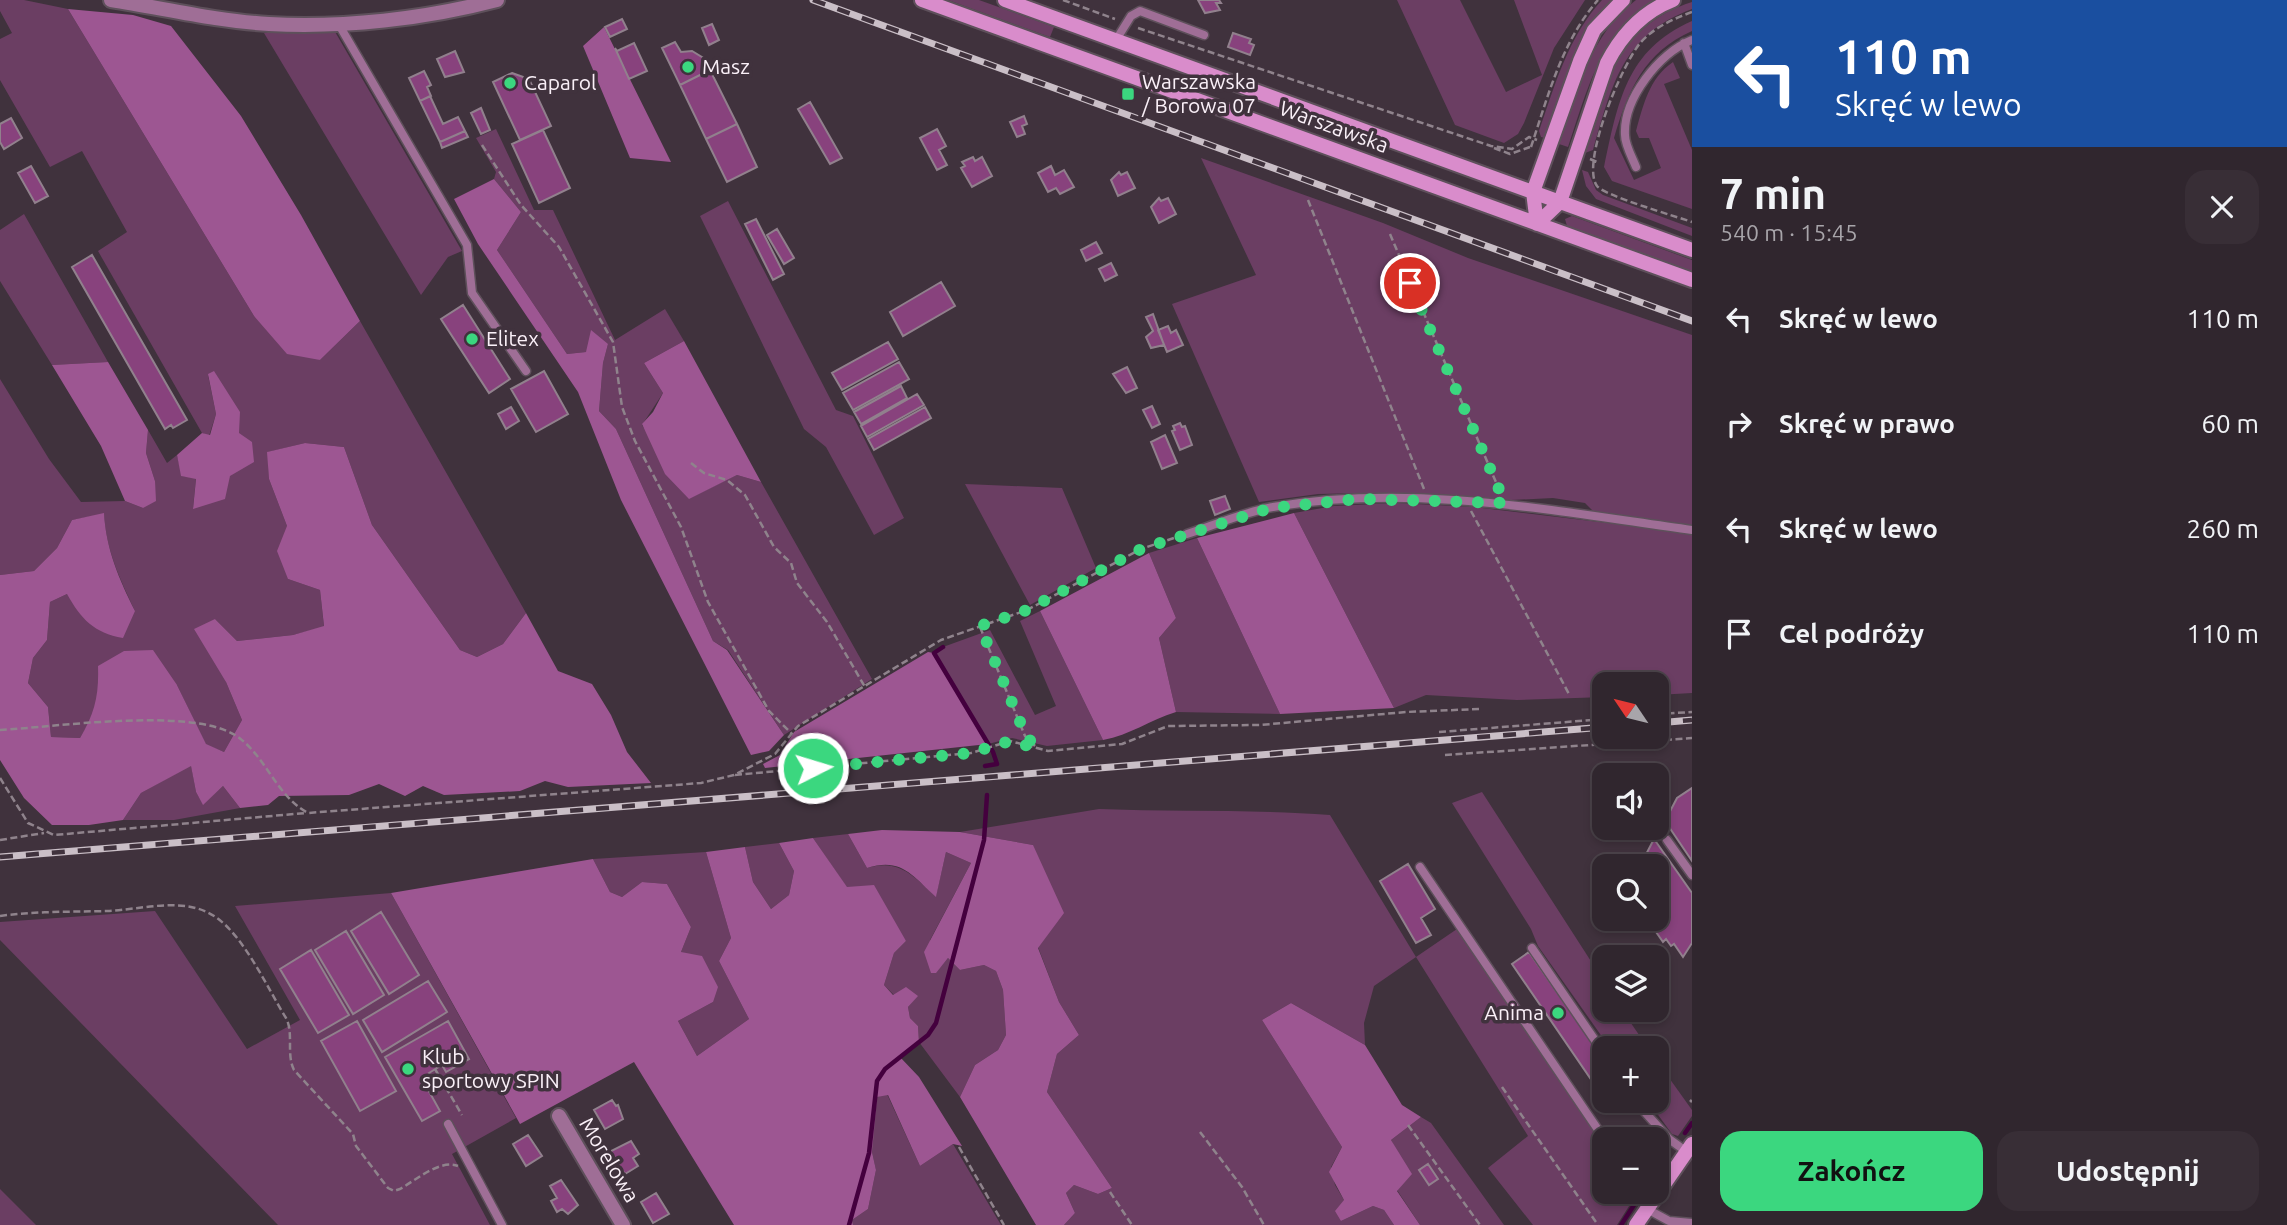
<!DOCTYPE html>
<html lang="pl">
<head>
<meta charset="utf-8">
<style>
  body { margin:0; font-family:Ubuntu,sans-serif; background:#382e36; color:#f1f3f6; height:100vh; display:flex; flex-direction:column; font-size:26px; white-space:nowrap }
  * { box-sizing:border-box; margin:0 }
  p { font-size:23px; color:#a8a5aa }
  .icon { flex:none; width:38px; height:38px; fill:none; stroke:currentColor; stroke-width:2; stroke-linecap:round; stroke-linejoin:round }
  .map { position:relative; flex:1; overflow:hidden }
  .details { display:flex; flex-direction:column; background:#30262e; width:595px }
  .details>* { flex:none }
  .guide { background:#1a4fa0; color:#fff; overflow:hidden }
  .needle { width:46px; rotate:305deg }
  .buttons { position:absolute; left:1592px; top:672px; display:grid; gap:14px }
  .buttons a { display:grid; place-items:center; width:77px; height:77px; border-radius:14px; background:#30262e; box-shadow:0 4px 10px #0003,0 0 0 2px #4b434a; font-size:35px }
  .pin { position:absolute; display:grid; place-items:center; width:60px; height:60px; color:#fff; margin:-30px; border:4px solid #fff; border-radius:50%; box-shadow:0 2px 7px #0007 }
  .me { position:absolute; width:77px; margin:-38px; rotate:85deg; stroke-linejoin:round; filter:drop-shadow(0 0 5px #0008) }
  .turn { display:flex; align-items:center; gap:24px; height:147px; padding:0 28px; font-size:32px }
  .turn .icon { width:91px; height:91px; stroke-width:2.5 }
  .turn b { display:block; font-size:49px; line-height:60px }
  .round { display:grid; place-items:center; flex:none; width:74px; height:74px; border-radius:21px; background:#382e36 }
  .headline { display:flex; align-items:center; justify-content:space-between; height:119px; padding:0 28px }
  h1 { font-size:42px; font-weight:700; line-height:52px }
  .button { display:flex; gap:14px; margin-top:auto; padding:14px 28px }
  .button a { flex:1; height:80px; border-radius:21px; background:#3bd77f; color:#111; font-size:28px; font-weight:700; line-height:80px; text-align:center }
  .button a+a { background:#382e36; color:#f1f3f6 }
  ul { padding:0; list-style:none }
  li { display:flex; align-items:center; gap:21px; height:105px; padding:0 28px }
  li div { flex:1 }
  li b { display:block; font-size:26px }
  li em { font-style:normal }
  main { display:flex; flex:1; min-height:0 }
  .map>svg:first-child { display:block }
  .green { fill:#6b3e63 }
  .forest { fill:#9d5692 }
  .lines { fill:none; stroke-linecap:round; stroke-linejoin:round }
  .stream { stroke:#44003e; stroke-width:4.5 }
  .building { fill:#88427d; stroke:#91808d; stroke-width:2 }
  .lane-casing { stroke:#5e505b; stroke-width:11 }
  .street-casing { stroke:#5e505b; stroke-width:18 }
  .secondary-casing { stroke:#5e505b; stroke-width:18 }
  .path { stroke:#8f838c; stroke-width:2.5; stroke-dasharray:7 3.5; stroke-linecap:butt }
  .lane { stroke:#9f6e96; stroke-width:8 }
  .street { stroke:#9f6e96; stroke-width:14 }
  .secondary { stroke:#d98ccb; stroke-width:14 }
  .rail-casing { stroke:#cabfc7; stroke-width:7 }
  .rail { stroke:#40323d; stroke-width:4.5; stroke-dasharray:13; stroke-linecap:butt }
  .route { stroke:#3bd77f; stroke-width:12; stroke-dasharray:0 21.6 }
  .poi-dot { fill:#3bd77f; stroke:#40323d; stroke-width:2.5 }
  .labels { text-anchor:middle; stroke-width:7; stroke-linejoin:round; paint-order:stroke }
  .poi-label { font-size:21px; fill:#faf0f8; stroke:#40323d; text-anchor:start }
  .street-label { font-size:21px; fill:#faf0f8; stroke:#40323d }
</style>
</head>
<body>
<main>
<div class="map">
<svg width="1692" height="1225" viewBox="0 0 1692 1225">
  <rect width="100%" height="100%" fill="#40323d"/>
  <path class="green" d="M0,0H24L68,9L254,316L320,360L360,321L526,613L503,644L477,657L460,650L372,525L344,447L305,443L268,452L269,479L287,526L288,579L320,590L324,627L293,635L237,641L215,619L226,682L242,720L224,752L206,745L177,685L99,693L94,715L80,738L51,737L48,707L28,683L33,658L47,640L50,602L67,594L135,611C120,579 106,550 104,514L72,520L57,548L34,571L0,575V379L49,459L81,502L125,501L143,508L155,481L146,453L148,430L167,463L177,455L182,476L196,478L193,508L230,476L239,434L208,375L216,414L209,436L202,433L98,251L127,232L82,151L50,167L0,80V39L12,33L0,11Z
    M948,0H979L1054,27L1050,37Z
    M1397,0H1460L1506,92L1542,75L1514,0H1585L1554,48L1524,123L1518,134L1504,143L1455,125Z
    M1602,0H1613L1590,26L1575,54L1545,138L1541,137L1539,131C1555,85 1568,37 1602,0Z
    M1636,0H1654C1600,33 1587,91 1568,147L1559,144C1577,92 1590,34 1636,0Z
    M1692,2V9C1622,35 1612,85 1593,150L1585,153C1604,85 1617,26 1692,2Z
    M1692,21V31C1644,52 1628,91 1614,138L1634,180L1661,168L1649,138H1639L1636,131C1643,106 1649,78 1673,62L1680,78L1664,84L1692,150V209L1612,181L1604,167C1618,102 1626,50 1692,21Z
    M334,30L462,251L448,257L421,295L264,33Z
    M496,129L534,210H553L615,340L665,309L684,341L644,363L663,393L642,425L689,498L737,475L761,482L872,679L784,735L728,650L713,641L616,429L599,411L603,363L608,344L586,352L567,354L497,250L521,212L494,179L496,172L476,138Z
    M1201,158L1383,223L1468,258L1692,335V525L1593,511L1585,503L1553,498L1511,500L1362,493L1318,494L1259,502L1172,304L1256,275Z
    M1582,170L1588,172L1596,190L1603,195L1692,228V236L1596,199L1586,186Z
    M728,201L836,410L853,416L904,518L874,535L826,447L804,429L700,216Z
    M24,214L108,362L52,365L0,281V230Z
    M1572,216L1692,260V272L1567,226L1565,219Z
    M965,484L1062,488L1096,568L1030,605Z
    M1396,503L1474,507L1692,533V693L1657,695V684H1605V697L1517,700L1426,695L1394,708L1294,513L1334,506Z
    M1197,538L1280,714L1176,712L1159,638L1176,618L1149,553Z
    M1040,611L1103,740L1047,746L1012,738L988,744L934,653L943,647L990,630L1035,715L1056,706L1020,621Z
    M191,765L196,792L203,804L223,786L240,808L174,820H123L141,793Z
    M1482,792L1605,983V1010H1622L1648,1048H1610L1538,946L1531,929L1452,803Z
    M1099,809C1176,812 1253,809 1330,815L1416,957L1457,929L1605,1148V1192H1623L1631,1203L1617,1225H1533L1488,1168L1528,1136L1416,957L1374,986L1364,1023L1365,1045L1291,1003L1262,1020L1342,1147L1331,1167L1335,1185L1344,1200L1341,1221L1373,1206L1384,1210L1394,1225H1064L1075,1213L1066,1193L1074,1185L1098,1194L1112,1188L1047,1092L1057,1054L1079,1035L1059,1002L1038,947L1033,845L960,832Z
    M848,834L867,868C899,858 913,876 936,896L946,852L971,863L930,940L936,972L948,958L960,970L984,965L996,971L1003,990L1006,1035L998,1050L975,1065L960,1097L919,1042L918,1026L910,1018L908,1007L917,996L894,995L884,985L894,953L906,941L847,888L813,838Z
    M779,843L794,871L789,895L771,909L753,882L745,847Z
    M706,852L731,938L719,961L749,1019L697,1056L678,1021L713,1002L681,952L691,927L667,884L642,882L622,897L610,892L593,859Z
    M391,893L516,1118L452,1154L490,1225H278L0,940V922L155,911L247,1049L300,1020L235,906Z
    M1657,1061L1692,1110V1116L1678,1136L1672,1134L1648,1101H1657Z
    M887,1094L920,1166L953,1144L1001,1225H853L852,1220L868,1209L876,1170L872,1152L876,1097Z
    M1421,1117L1431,1123L1504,1225H1420L1397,1190L1408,1176L1391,1140Z
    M0,1189L36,1225H0Z"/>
  <path class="forest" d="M68,9L133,15L171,26L241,116L301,215L360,321L320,360L287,354L254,316Z
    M604,27L671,162L630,158L583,46Z
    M494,179L521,212L497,250L567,354L586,352L591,330L608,344L603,363L599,411L616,429L713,641L727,650L784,735L769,751L751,755L621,500L578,392L478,244L454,199Z
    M684,341L761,482L737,475L689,499L665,474L642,424L653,412L663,393L644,363Z
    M108,362L148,430L146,453L155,481L156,501L143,508L125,501L101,446L52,365Z
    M214,371L240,412L239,433L252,442L254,462L230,476L225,499L193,509L196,479L181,476L177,455L202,433L210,435L216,414L208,374Z
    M305,443L344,447L372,525L460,650L477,657L503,644L526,613L558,671L592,684L611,715L627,752L651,783L568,787L545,781L520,791L444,795L423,786L405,796L379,784L349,795L279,796L268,805L240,808L223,786L203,805L196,792L191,766L141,793L123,820L89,825H52L24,798L0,760V575L34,571L57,548L72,520L104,513C106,549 119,579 135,611L123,638C94,633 81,619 67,594L50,602L47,640L33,658L28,683L48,707L51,737L80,738C95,713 99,695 98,666L124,651L153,650L177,685L206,744L224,752L242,720L226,682L194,629L215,619L237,641L293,635L324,626L320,590L288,579L277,551L287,526L269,479L267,452Z
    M1294,513L1394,708L1280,714L1197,538Z
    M1149,553L1176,618L1159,638L1176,712C1150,720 1130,735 1103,740L1040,611Z
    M928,652L934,653L988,744L765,768L763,764L780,755L794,732Z
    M882,830L960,832L1033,845L1064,913L1038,948L1059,1002L1079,1035L1057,1054L1047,1092L1112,1188L1098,1194L1074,1185L1066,1193L1075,1213L1064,1225H1036L960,1097L975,1065L998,1050L1006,1035L1003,990L996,971L984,965L960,970L948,958L936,973H931L924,952L971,863L946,852L936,897C912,875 901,857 867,868L848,834Z
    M813,838L847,887L874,885L906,941L894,953L884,985L893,995L906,987L918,996L908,1007L910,1018L918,1026L919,1042L900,1057L919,1077L962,1146L953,1144L920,1166L888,1095L877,1097L872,1152L876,1170L868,1209L852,1220L853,1225H734L634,1062L520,1124L391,893L593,859L610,892L622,897L642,882L667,884L691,927L681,952L702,956L718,987L713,1002L678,1021L697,1056L749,1019L719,961L731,938L706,852L745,847L753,882L771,909L789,895L794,871L779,843Z
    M1291,1003L1365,1045L1402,1105L1421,1117L1391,1140L1412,1174L1397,1191L1420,1225H1394L1384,1210L1373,1206L1341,1221L1335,1211L1344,1200L1329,1172L1342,1147L1262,1020Z"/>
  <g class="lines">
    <path class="stream" d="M943,647L934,653L993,752L997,764L985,766
      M1685,1133L1692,1123
      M1657,1172L1667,1159
      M849,1225L869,1153L877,1081L885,1069L928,1035L936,1023L984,840L987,795
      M1621,1225L1634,1205"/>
  </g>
  <path class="building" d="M1198,0H1219L1221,3H1216L1220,10L1205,13Z
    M622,19L627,29L610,37L605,27Z
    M712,24L719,40L709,45L702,28Z
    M1233,33L1251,39L1249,43L1254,45L1250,55L1228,47Z
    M675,42L681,52L692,51L705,59L710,70L680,85L662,48Z
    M634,43L647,71L629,79L615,48L617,51Z
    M455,51L464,72L445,77L437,59Z
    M710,70L737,124L706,139L680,85Z
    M424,71L431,85L427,87L431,96L420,101L409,78Z
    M512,73L529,79L551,126L520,140L493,82Z
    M430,96L443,124L458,117L465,131L440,142L420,101Z
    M810,102L842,158L830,164L798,109Z
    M481,108L490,130L481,134L471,113Z
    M1024,116L1027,124L1022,126L1025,134L1017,137L1010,122Z
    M11,118L22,138L4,149L0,142V124Z
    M737,124L757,167L727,182L706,139Z
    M937,129L946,146L939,150L947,165L937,170L920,138Z
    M543,130L570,188L539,203L512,144Z
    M465,131L468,137L442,148L440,142Z
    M973,157L975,161L982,157L992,176L972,187L961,168L965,166L962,162Z
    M31,166L48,196L35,203L18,173Z
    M1051,166L1055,175L1064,170L1074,187L1060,194L1056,188L1048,192L1038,173Z
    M1119,172L1121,175L1127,172L1135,188L1118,196L1111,180Z
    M1159,198L1161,201L1168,198L1176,214L1159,223L1151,207Z
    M756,219L784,274L773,280L745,224Z
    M777,229L794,258L784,264L767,235Z
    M1096,242L1102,253L1086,261L1081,250Z
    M92,255L187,420L173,428L171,425L165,429L72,267Z
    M1111,263L1117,275L1105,281L1099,269Z
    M941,282L955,306L903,336L890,312Z
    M463,305L510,379L489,393L441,319Z
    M1153,314L1164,345L1151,348L1146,337L1153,331L1146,317Z
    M1168,326L1171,333L1176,330L1183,345L1167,352L1158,330Z
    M888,342L898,359L842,390L832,373Z
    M899,362L909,379L853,410L843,393Z
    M1127,367L1137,388L1126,393L1113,374Z
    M544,371L568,414L536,432L511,389Z
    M901,386L907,398L861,424L854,412Z
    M917,394L924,405L867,437L861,426Z
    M1152,406L1160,424L1152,428L1143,410Z
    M511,407L519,421L506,429L498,414Z
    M925,407L931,418L874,450L868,439Z
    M1180,423L1182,427L1185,426L1192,445L1180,450L1172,431L1175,430L1173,426Z
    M1165,435L1177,463L1162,469L1151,442Z
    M1225,496L1230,509L1215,515L1210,501Z
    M1692,788V861L1665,821L1677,798Z
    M1654,839L1692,893V943L1683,957L1674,944L1671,946L1666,939L1663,942L1647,919H1657V866H1640Z
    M1408,864L1435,909L1421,918L1431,935L1416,943L1380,881Z
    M381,912L419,975L389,994L351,931Z
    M346,931L384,995L353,1014L315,950Z
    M311,950L349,1015L318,1033L280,969Z
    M1529,952L1605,1061V1087L1599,1091L1512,964Z
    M428,981L447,1012L382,1052L363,1020Z
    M357,1021L396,1091L360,1111L321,1041Z
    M448,1021L469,1059L446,1072L442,1065L429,1073L434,1082L426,1086L440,1111L422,1121L385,1057Z
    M612,1100L616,1106L618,1105L623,1119L605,1129L594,1110Z
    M528,1135L542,1156L526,1166L513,1144Z
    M631,1141L639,1154L633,1158L638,1166L625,1174L609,1152Z
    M1428,1164L1438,1179L1429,1185L1419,1170Z
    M561,1180L578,1205L568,1214L562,1209L557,1212L551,1201L557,1198L550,1186Z
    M656,1193L669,1214L653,1223L641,1202Z"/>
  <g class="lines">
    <g class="lane-casing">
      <path id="lane" d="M338,23L467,245L472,293L526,371
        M1116,40L1131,16L1140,11L1204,35
        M1684,43L1692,65
        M1636,167C1632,157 1625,145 1625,135C1623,99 1659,53 1692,40
        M1187,534C1215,525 1244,512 1273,507C1413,483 1554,511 1692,530
        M1667,840L1692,875
        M1420,867L1605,1140
        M1532,948L1605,1055
        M1635,1101L1669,1139L1687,1152
        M448,1124L502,1225
        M1642,1192L1652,1201
        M1647,1209L1669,1221L1692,1223"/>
    </g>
    <g class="street-casing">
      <path id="street" d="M111,0C163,8 216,21 269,24C343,28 425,19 497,0
        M559,1116L623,1225"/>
    </g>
    <g class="secondary-casing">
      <path id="secondary" d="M922,0L1692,280
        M1005,0L1692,250
        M1537,224L1560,202L1607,63C1622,34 1642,12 1673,0
        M1537,224L1533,192L1580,61L1594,30L1623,0
        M1636,1225L1692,1144"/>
    </g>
    <path class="path" d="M1063,0L1115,19
      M1692,12C1673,19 1655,27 1641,42C1623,62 1580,163 1597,186C1605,196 1675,216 1692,222
      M1138,28L1491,146L1512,149L1529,137L1537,140
      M482,145L521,205L559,247L613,342L622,407L635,441L681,527L708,602L769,711L791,733
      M1531,147C1548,96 1562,41 1598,0
      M1494,148L1510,154L1530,147
      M1590,159L1597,162
      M1308,200L1424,489
      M1390,234L1501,494
      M691,463L704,473L727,480L745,495L774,547L791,563L797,583L827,622L865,687
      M1471,511L1569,694
      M980,627L1025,736L1035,746
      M1657,714L1692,712
      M0,730C56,727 189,707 235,735C266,755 275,795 308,813L701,783L734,775L775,754L798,726L941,640L1027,610L1141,549L1177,537
      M1439,732L1605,719
      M1445,755L1692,738
      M735,775L971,753L1010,741L1048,751L1122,744L1168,726L1260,725L1406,712L1479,709
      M0,778L28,823L54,835L306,813
      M0,840L44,833
      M0,916C36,911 70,912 107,911C140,910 186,895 217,918C245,938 268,989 286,1018C294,1033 286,1054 294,1070L353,1134L356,1146L388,1188L394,1191L400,1189C416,1180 440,1159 458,1166
      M435,1069L462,1115
      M1502,1087L1598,1225
      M1690,1100L1692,1102
      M1408,1125L1480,1225
      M1200,1132L1242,1187L1264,1225
      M959,1147L1004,1225
      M1110,1192L1132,1225"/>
    <use href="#lane" class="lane"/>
    <use href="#street" class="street"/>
    <use href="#secondary" class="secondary"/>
    <g class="rail-casing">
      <path id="rail" d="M813,0L1692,321
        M1657,723L1692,720
        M0,857L1605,727"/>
    </g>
    <use href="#rail" class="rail"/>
  </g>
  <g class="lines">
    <path class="route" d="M813,768L971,753L1010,741L1037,748L1026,736L980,626L1027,610L1141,549L1271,508L1359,499L1505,503L1410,283"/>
  </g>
  <g class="poi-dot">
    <circle cx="688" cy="67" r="7"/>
    <circle cx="510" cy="83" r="7"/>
    <rect x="1121" y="87" width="14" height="14" rx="3.5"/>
    <circle cx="472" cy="339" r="7"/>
    <circle cx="1558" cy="1013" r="7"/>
    <circle cx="408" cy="1069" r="7"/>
  </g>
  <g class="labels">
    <g class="poi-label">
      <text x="702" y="74">Masz</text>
      <text x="1142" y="89">Warszawska<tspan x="1142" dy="24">/ Borowa 07</tspan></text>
      <text x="524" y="90">Caparol</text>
      <text x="486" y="346">Elitex</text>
      <text x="1544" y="1020" text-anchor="end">Anima</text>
      <text x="422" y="1064">Klub<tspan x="422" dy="24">sportowy SPIN</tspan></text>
    </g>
    <g class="street-label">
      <text transform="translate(1334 127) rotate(20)" y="7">Warszawska</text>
      <text transform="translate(609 1160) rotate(59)" y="7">Morelowa</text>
    </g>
  </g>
</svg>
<div class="buttons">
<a><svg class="needle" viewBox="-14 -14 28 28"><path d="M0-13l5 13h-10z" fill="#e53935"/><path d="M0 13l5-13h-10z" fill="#a8a5aa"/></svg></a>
<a><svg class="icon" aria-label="sound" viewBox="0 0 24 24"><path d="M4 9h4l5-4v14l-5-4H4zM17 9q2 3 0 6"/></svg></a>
<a><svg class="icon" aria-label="search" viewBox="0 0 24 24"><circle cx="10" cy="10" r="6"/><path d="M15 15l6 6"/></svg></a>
<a><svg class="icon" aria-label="layers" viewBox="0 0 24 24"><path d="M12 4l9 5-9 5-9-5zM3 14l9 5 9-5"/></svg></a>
<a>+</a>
<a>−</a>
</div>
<div class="pin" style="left:1410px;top:283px;background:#d93025"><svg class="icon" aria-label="arrive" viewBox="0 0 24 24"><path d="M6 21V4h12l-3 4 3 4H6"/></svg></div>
<svg class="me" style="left:813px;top:768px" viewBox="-20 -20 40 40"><circle r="17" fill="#3bd77f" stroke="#fff" stroke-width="3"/><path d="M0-11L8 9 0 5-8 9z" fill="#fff"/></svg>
</div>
<section class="details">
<div class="guide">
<div class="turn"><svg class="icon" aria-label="left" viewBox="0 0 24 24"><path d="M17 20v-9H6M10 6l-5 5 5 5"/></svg><div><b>110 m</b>Skręć w lewo</div></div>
</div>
<div class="headline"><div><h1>7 min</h1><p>540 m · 15:45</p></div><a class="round"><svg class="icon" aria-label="close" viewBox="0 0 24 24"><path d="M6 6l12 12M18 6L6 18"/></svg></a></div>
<ul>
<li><svg class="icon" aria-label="left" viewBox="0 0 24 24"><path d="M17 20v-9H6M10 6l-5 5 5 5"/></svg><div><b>Skręć w lewo</b></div><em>110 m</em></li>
<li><svg class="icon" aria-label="right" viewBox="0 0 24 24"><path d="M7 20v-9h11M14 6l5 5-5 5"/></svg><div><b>Skręć w prawo</b></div><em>60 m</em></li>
<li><svg class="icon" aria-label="left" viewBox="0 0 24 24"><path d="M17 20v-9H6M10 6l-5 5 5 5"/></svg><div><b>Skręć w lewo</b></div><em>260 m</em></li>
<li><svg class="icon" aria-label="arrive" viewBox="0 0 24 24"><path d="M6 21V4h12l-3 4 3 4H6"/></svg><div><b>Cel podróży</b></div><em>110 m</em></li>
</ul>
<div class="button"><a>Zakończ</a><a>Udostępnij</a></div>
</section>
</main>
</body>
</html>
